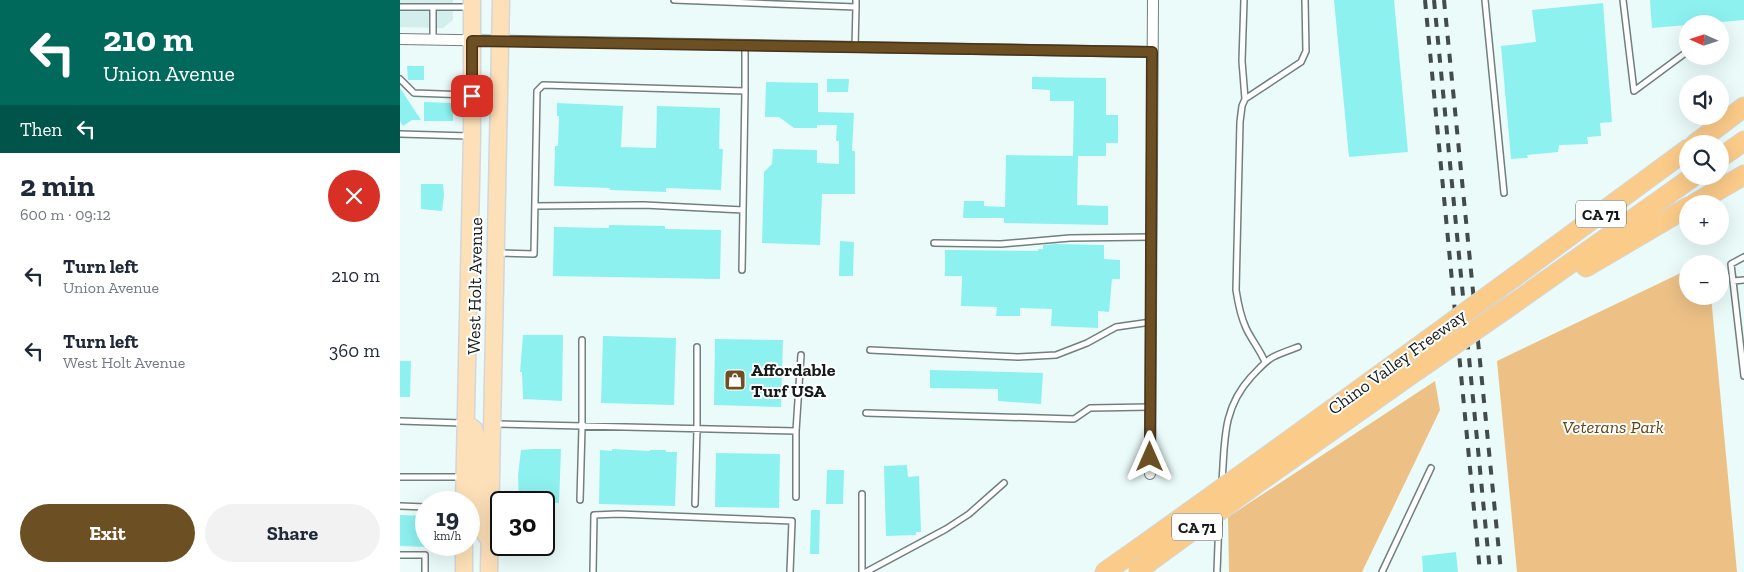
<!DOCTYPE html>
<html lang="en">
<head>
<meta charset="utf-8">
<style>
  body { margin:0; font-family:"Zilla Slab",serif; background:#f2f2f3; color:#1f2937; height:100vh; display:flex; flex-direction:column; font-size:19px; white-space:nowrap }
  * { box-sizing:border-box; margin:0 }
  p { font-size:16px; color:#747a83 }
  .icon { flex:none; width:28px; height:28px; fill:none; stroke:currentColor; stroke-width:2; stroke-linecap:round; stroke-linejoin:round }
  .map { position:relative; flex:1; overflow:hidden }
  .panel { display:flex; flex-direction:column; background:#fff; width:400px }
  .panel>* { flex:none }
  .banner { background:#00695c; color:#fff; overflow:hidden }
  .needle { width:32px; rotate:273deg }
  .buttons { position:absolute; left:1279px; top:15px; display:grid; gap:10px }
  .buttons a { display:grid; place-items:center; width:50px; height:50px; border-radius:50%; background:#fff; box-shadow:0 5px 20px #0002; font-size:25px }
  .speed { position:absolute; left:15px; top:491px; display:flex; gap:10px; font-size:25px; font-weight:700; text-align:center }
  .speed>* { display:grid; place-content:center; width:65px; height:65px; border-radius:50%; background:#fff; box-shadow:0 5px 20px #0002; line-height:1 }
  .speed small { font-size:12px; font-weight:400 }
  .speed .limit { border:2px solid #111; border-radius:8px; background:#fff; color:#111 }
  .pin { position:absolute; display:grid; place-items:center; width:42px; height:42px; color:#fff; margin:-21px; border-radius:10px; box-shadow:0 2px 8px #0006 }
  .me { position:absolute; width:55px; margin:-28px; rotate:0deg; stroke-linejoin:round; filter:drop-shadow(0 0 4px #0008) }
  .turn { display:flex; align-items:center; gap:18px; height:105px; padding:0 20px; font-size:22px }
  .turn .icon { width:65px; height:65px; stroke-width:2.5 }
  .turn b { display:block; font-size:35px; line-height:42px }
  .then { display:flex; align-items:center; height:48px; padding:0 20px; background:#0003; gap:10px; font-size:19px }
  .round { display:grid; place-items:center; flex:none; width:52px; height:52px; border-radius:26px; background:#f2f2f3 }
  .summary { display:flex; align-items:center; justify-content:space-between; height:85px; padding:0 20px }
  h1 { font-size:30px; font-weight:700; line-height:38px }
  .button { display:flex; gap:10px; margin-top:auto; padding:10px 20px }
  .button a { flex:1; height:58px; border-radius:30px; background:#6d4f24; color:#fff; font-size:20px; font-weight:700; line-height:58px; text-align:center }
  .button a+a { background:#f2f2f3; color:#1f2937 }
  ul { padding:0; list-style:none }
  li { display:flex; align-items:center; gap:15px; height:75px; padding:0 20px }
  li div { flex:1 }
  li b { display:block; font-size:19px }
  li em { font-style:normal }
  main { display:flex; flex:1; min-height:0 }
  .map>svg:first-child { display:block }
  .built { fill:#d4eeed }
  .green { fill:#edc186 }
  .building { fill:#8df1f0 }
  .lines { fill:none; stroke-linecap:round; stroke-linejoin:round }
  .lane-casing { stroke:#71807f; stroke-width:8 }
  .street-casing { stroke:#71807f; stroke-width:12 }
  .primary-casing { stroke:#d5d6d6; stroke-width:19 }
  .highway-casing { stroke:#d5d6d6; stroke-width:21 }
  .lane { stroke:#fff; stroke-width:5 }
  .street { stroke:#fff; stroke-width:10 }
  .primary { stroke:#fde0b8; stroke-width:16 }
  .highway { stroke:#fbcb89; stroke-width:19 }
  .rail { stroke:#444c4b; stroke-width:4; stroke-dasharray:9 9; stroke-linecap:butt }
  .highway-bridge-casing { stroke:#d5d6d6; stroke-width:21; stroke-linecap:butt }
  .highway-bridge { stroke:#fbcb89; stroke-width:19 }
  .route-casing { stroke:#473317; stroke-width:12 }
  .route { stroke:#6d4f24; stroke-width:9 }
  .labels { text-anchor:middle; stroke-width:4; stroke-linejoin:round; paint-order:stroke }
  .shield { fill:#fff; stroke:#5b5f5f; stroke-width:1 }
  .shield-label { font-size:16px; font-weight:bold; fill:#151b1a }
  .street-label { font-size:18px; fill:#151b1a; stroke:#fff }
  .poi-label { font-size:18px; font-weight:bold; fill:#151b1a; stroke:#fff; text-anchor:start }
  .park-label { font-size:18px; font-style:italic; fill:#624415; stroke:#fff }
</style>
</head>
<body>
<main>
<section class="panel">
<div class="banner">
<div class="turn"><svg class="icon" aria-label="left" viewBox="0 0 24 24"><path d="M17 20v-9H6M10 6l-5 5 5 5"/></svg><div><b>210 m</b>Union Avenue</div></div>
<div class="then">Then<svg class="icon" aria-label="left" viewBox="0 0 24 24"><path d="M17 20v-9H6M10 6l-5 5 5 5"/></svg></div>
</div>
<div class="summary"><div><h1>2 min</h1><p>600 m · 09:12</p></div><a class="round" style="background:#d93025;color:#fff"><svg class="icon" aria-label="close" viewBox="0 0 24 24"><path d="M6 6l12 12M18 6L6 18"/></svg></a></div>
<ul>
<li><svg class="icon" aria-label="left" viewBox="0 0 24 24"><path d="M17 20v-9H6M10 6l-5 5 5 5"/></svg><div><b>Turn left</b><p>Union Avenue</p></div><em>210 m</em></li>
<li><svg class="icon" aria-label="left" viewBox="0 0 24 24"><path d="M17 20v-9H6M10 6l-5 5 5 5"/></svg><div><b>Turn left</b><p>West Holt Avenue</p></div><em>360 m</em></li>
</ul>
<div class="button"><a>Exit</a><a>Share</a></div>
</section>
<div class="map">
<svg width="1344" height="572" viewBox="0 0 1344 572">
  <rect width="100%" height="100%" fill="#eafbfa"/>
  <path class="built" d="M0,0H53V20L43,28L0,27Z"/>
  <path class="green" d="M1287,270L1288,296H1311L1337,572H1117L1097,361Z
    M1035,381L1040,410L962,572H829L828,517Z"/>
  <path class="building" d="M934,0H994L1008,152L949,157Z
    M1250,0H1344V20L1252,28Z
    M1203,3L1212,122L1200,123L1201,136L1187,137L1188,144L1159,145L1158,152L1127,155L1128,158L1111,159L1101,46L1136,42L1132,10Z
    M7,66H24V80H8Z
    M632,77L706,78V115H718V143H706V156H673L674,101H650V90L632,89Z
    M427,79H449L448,92H427Z
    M366,82L418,83V112L454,113L452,151H455V194H422L420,245L362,243L364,172L372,164L373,149L417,150V163L439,164V141H436L437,125H417V128H394L379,117H365Z
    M0,88L21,120H12L3,126L0,121Z
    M24,102L53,103V121H24Z
    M157,103L223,106L221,147L256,148L257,106L320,108L319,149H323L321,190L266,188V192L210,190V188L154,186L155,146H158L159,116H157Z
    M606,155L678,156L677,205L708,206V225L604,223V218H563L564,201H584V206L605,207Z
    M21,184H43L44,195L42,211L21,209Z
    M209,225L265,226V229L321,230L320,279L153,276L154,227L209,228Z
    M440,241L454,242L453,276H439Z
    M656,244L704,245V259L720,260V279H712L709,312L698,311V328L651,326L652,309L620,308V316H596L597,307L561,306L562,276H545V250L638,251V249H643V245Z
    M123,335H163L162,401L123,399L122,372H120Z
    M203,336L276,338L274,405L201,403Z
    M315,339L383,340L381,407L314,405Z
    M0,361H11L10,397H0Z
    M530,370L643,373L641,404L598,401V389L530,388Z
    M134,449H161L159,503L119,502L118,475L121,450Z
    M212,449L250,451V450H266V452H277L275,506L199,504L200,450L212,451Z
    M316,453L380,454L379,508L315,507Z
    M507,465L508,477L519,476L521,532H516V535L486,536L484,466Z
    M427,470H444L443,504H426Z
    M411,510H420L419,554H410Z
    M0,515L26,516V547L0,546Z
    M1056,552L1058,572H1023L1022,556Z"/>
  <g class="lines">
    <g class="lane-casing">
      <path id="lane" d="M274,0L456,7V0
        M844,0L842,61L845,99L842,106L840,122L836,290C838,303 840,315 846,328C851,339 860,350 865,362
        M1085,0L1104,193
        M1223,0L1234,91L1288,51
        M0,7H69
        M33,39V7
        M455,47L456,7
        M0,79L14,93L68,95
        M845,99L901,62L906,51L905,0
        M0,134L69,136
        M135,206L244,205L343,210
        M534,243L601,244L670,238L751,237
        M98,253L134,254L137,91L143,85L345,91V45
        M1344,257L1331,264L1344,376
        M342,270L345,91
        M1333,281L1344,280
        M470,350L618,357L656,355L687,343L716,327L751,322
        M466,413L674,419L690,408L750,407
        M0,421L62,423
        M95,424L396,431L401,355
        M0,477H61
        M822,482C825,441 822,409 851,377C858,370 864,362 873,357C881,353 890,350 898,347
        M462,494V572
        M396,497V431
        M180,500L182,427V340
        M295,504L297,429V347
        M0,506L26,507
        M0,555H25V572
        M193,572L194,515L218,514L392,521L390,572
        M466,572L546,529L569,514L604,483
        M817,572L819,518
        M982,572L1031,468"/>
    </g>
    <g class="street-casing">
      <path id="street" d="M0,39L752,52
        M750,474L753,0"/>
    </g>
    <g class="primary-casing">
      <path id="primary" d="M65,423L74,429L78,442L77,511L86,536
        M64,502L72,136V0
        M64,572V545
        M89,572L101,0"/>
    </g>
    <g class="highway-casing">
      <path id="highway" d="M1295,144L1344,107
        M1320,158L1344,141
        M1294,204L1344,175
        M1186,267L1288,207
        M1114,277L1288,149
        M1113,304L1294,176
        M855,465L1018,347
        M856,484L1016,371
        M705,572L739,548"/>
    </g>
    <use href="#lane" class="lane"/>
    <use href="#street" class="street"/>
    <use href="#primary" class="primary"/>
    <use href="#highway" class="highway"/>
    <path class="rail" d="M1025,0L1080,572
      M1034,0L1090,572
      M1044,0L1101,572"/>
    <g class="highway-bridge-casing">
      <path id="highway-bridge" d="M1018,347L1114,277
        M1016,371L1113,304
        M739,548L855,465
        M738,570L856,484"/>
    </g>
    <use href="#highway-bridge" class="highway-bridge"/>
  </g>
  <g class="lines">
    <g class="route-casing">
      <path id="route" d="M72,96V41L752,52L750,457"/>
    </g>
    <use href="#route" class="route"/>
  </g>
  <defs>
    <g id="shop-square" transform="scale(1.125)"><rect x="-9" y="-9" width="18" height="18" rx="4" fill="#6d4f24" stroke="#fff"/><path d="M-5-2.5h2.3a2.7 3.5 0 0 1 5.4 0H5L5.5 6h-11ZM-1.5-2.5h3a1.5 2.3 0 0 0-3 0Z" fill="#fff"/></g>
  </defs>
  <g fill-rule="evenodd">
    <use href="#shop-square" x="335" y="380"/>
  </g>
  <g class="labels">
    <g class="shield">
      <rect x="1176" y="200.5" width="50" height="27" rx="4"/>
      <rect x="772" y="513.5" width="50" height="27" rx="4"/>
    </g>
    <g class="shield-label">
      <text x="1201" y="220">CA 71</text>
      <text x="797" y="533">CA 71</text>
    </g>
    <g class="street-label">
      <text transform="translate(75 286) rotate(-89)" y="6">West Holt Avenue</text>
      <text transform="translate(997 362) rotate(-36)" y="6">Chino Valley Freeway</text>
    </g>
    <g class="poi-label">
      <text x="351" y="376">Affordable<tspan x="351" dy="21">Turf USA</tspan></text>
    </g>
    <g class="park-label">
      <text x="1213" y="433">Veterans Park</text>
    </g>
  </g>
</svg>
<div class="buttons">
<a><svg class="needle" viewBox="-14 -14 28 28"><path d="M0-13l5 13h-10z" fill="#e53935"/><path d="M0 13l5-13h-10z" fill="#747a83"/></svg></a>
<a><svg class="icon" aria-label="sound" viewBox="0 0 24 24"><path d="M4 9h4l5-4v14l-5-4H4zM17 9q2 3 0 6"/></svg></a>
<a><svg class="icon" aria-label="search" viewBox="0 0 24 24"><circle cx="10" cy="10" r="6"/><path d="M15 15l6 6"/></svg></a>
<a>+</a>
<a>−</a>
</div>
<div class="speed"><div>19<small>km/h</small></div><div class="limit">30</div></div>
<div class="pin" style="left:72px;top:96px;background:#d93025"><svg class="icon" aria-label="arrive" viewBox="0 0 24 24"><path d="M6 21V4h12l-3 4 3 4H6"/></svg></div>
<svg class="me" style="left:750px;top:457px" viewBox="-20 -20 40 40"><path d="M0-17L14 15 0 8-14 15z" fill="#6d4f24" stroke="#fff" stroke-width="4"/></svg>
</div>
</main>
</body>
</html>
